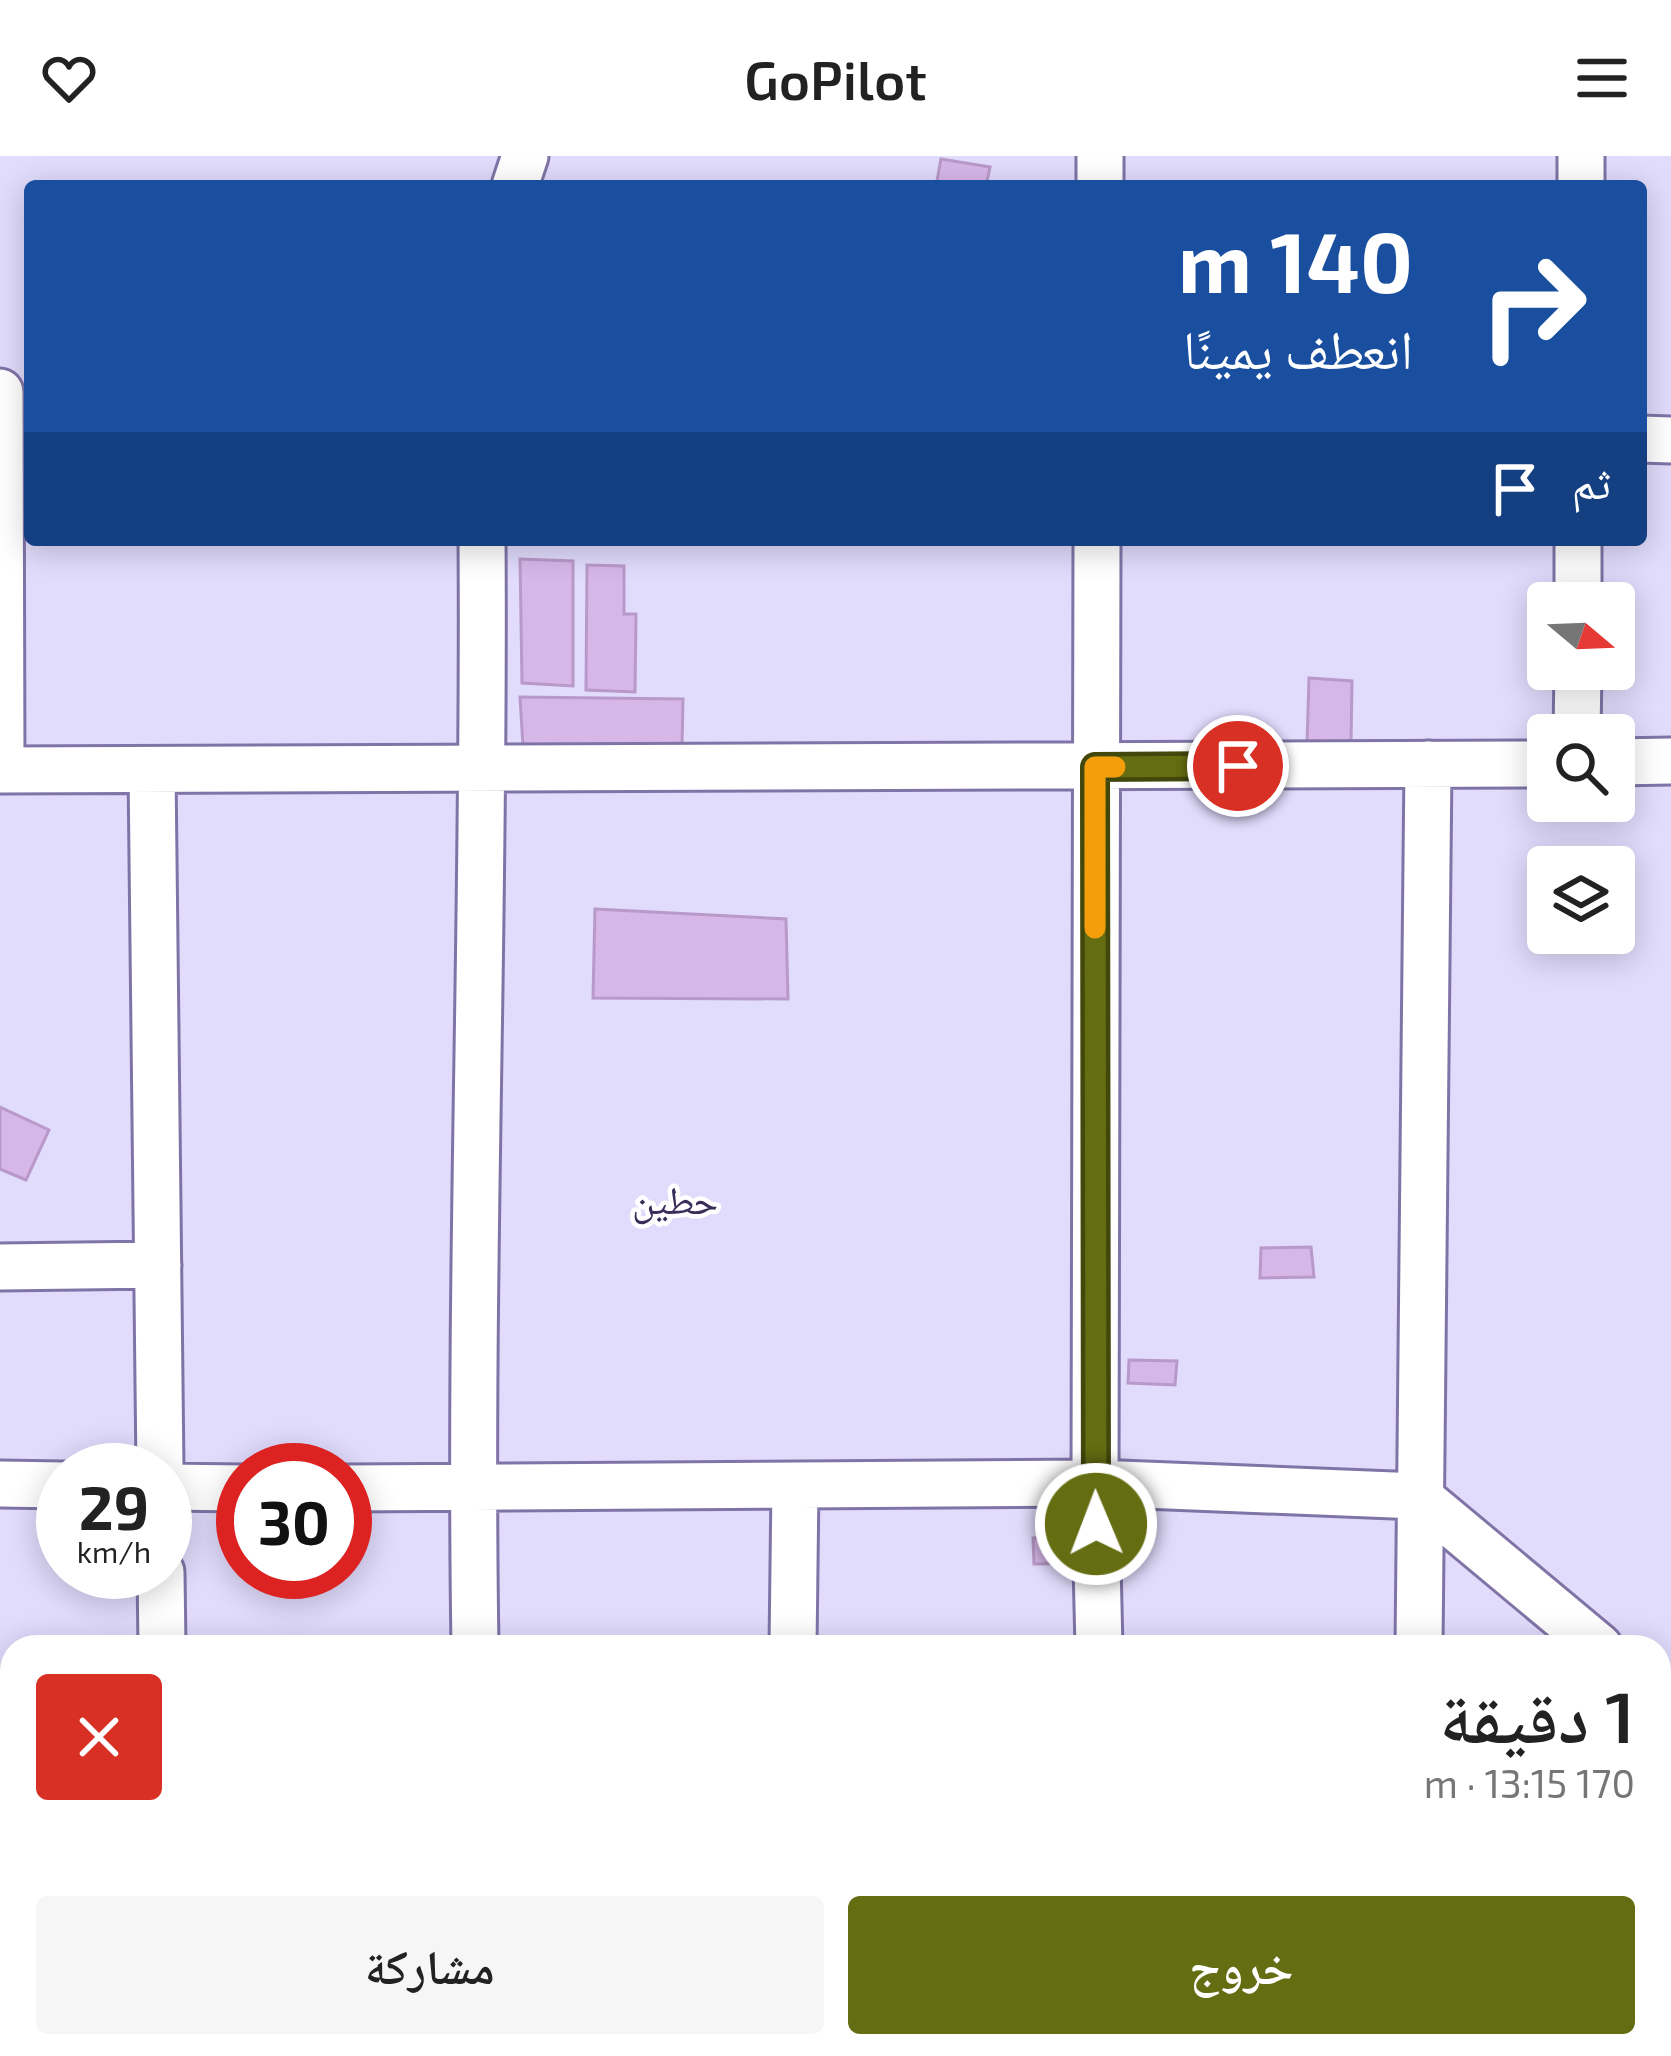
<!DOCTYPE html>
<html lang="ar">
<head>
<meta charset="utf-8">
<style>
  body { margin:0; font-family:"Exo 2","Noto Naskh Arabic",sans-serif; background:#f6f6f6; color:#222; direction:rtl; height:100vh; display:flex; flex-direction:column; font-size:45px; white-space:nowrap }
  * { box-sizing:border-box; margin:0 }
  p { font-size:39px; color:#767676 }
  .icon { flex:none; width:66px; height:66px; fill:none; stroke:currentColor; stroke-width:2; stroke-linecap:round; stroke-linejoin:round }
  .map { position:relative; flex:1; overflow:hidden; direction:ltr }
  .details { position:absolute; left:0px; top:1479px; width:1671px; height:423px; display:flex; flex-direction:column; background:#fff; border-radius:36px 36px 0 0; box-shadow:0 6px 30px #0003; direction:rtl }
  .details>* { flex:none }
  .banner { position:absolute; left:24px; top:24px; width:1623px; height:366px; border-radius:12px; box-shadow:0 6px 30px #0003; direction:rtl; background:#1a4fa0; color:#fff; overflow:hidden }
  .needle { width:78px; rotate:109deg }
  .tools { position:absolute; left:1527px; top:426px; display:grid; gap:24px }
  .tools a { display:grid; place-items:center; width:108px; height:108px; border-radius:12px; background:#fff; box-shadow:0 6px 30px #0003; font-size:60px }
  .speed { position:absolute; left:36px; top:1287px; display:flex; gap:24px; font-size:60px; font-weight:700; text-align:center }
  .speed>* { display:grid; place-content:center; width:156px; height:156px; border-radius:50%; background:#fff; box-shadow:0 6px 30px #0003; line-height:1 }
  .speed small { font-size:30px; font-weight:400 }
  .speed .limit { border:18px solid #d22; background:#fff; color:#111 }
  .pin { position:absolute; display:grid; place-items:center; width:102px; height:102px; color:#fff; margin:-51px; border:6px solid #fff; border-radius:50%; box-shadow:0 3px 12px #0007 }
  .me { position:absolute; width:132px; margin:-66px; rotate:359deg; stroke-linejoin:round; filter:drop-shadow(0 0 9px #0008) }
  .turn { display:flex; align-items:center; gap:42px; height:252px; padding:0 36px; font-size:54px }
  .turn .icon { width:156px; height:156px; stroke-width:2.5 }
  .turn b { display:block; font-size:84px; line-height:102px }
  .then { display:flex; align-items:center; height:114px; padding:0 36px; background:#0003; gap:24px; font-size:45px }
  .round { display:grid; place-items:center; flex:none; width:126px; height:126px; border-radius:12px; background:#f6f6f6 }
  .summary { display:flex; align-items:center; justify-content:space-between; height:204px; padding:0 36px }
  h1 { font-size:72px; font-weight:600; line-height:90px }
  .primary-button { display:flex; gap:24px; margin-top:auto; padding:24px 36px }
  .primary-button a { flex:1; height:138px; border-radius:12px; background:#656d12; color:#fff; font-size:48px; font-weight:600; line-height:138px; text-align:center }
  .primary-button a+a { background:#f6f6f6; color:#222 }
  header { display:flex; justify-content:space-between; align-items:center; height:156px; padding:0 36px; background:#fff; font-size:54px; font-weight:600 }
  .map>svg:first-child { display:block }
  .building { fill:#d7b6e8; stroke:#b999c9; stroke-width:3 }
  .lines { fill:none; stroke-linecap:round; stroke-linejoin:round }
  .minor-casing { stroke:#8074a7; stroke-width:51 }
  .minor { stroke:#fff; stroke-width:45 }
  .route-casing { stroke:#42470c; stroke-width:30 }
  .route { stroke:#656d12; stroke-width:21 }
  .slow { stroke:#f59e0b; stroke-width:21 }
  .labels { text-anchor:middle; stroke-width:9; stroke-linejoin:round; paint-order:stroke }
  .quarter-label { font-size:39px; fill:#392d59; stroke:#fff }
</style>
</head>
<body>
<header><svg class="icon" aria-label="menu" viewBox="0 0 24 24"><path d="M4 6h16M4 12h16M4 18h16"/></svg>GoPilot<svg class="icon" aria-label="heart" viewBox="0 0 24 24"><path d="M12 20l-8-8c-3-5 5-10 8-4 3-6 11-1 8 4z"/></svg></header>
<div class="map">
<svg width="1671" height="1900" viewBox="0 0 1671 1900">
  <rect width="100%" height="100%" fill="#e1dbfc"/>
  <path class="building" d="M941,3L990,11L986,30H936Z
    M520,403L573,405V530L522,527Z
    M587,409L624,410V458H636L635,536L586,534Z
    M1309,522L1352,525L1351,588H1307Z
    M520,541L683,543L682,592L523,590Z
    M595,753L786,763L788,843L593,842Z
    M0,951L49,974L26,1024L0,1013Z
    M1311,1091L1314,1121L1260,1122L1261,1092Z
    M1129,1204L1177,1205L1175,1229L1128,1227Z
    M1075,1381L1077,1407L1034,1408L1033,1382Z"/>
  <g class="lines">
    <g class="minor-casing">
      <path id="minor" d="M515,30L525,0
        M1100,30V0
        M1581,30V0
        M0,236L1,614
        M1641,283L1671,284
        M1097,384L1095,1327L1099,1491
        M1578,447V384
        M1577,579L1578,513
        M1614,606L1671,605
        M0,614L1548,608
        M152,614L160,1314
        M0,1111L158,1109
        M0,1328L63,1329
        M165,1331L243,1332
        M345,1332L1095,1327L1418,1340L1599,1491
        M161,1416L162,1491
        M475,1491C469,1122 485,753 482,384
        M793,1491L795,1330
        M1419,1491L1428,608
        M1659,1541L1671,1551
        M1659,1599H1671
        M0,1603H12
        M164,1890V1900
        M481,1890V1900
        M1108,1890V1900
        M786,1900V1890
        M1419,1900V1890"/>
    </g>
    <use href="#minor" class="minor"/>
  </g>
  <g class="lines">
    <g class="route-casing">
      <path id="route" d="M1096,1368L1095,611L1238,610"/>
    </g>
    <use href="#route" class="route"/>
    <path class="slow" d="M1095,772V611H1115"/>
  </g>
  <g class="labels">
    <g class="quarter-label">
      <text x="675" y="1058">حطين</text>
    </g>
  </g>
</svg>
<div class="tools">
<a><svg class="needle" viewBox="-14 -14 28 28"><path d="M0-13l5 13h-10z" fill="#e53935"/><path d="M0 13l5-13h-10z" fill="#767676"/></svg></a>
<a><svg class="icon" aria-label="search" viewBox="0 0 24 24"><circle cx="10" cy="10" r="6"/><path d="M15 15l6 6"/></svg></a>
<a><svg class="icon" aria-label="layers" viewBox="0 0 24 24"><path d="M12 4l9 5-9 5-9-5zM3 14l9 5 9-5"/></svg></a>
</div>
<div class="speed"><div>29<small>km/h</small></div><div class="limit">30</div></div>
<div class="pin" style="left:1238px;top:610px;background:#d93025"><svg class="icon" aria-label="arrive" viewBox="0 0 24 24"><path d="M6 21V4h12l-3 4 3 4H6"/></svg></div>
<svg class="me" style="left:1096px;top:1368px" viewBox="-20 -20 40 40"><circle r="17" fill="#656d12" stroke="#fff" stroke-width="3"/><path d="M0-11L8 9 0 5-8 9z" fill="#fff"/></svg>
<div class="banner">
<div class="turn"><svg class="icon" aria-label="right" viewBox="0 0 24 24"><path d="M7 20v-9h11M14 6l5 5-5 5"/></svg><div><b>140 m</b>انعطف يمينًا</div></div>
<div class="then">ثم<svg class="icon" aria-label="arrive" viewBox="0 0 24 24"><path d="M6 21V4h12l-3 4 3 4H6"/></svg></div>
</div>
<section class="details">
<div class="summary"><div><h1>1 دقيقة</h1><p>170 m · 13:15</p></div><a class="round" style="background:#d93025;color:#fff"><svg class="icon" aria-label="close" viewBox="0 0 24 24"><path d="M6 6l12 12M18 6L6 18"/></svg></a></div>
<div class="primary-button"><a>خروج</a><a>مشاركة</a></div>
</section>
</div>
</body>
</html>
